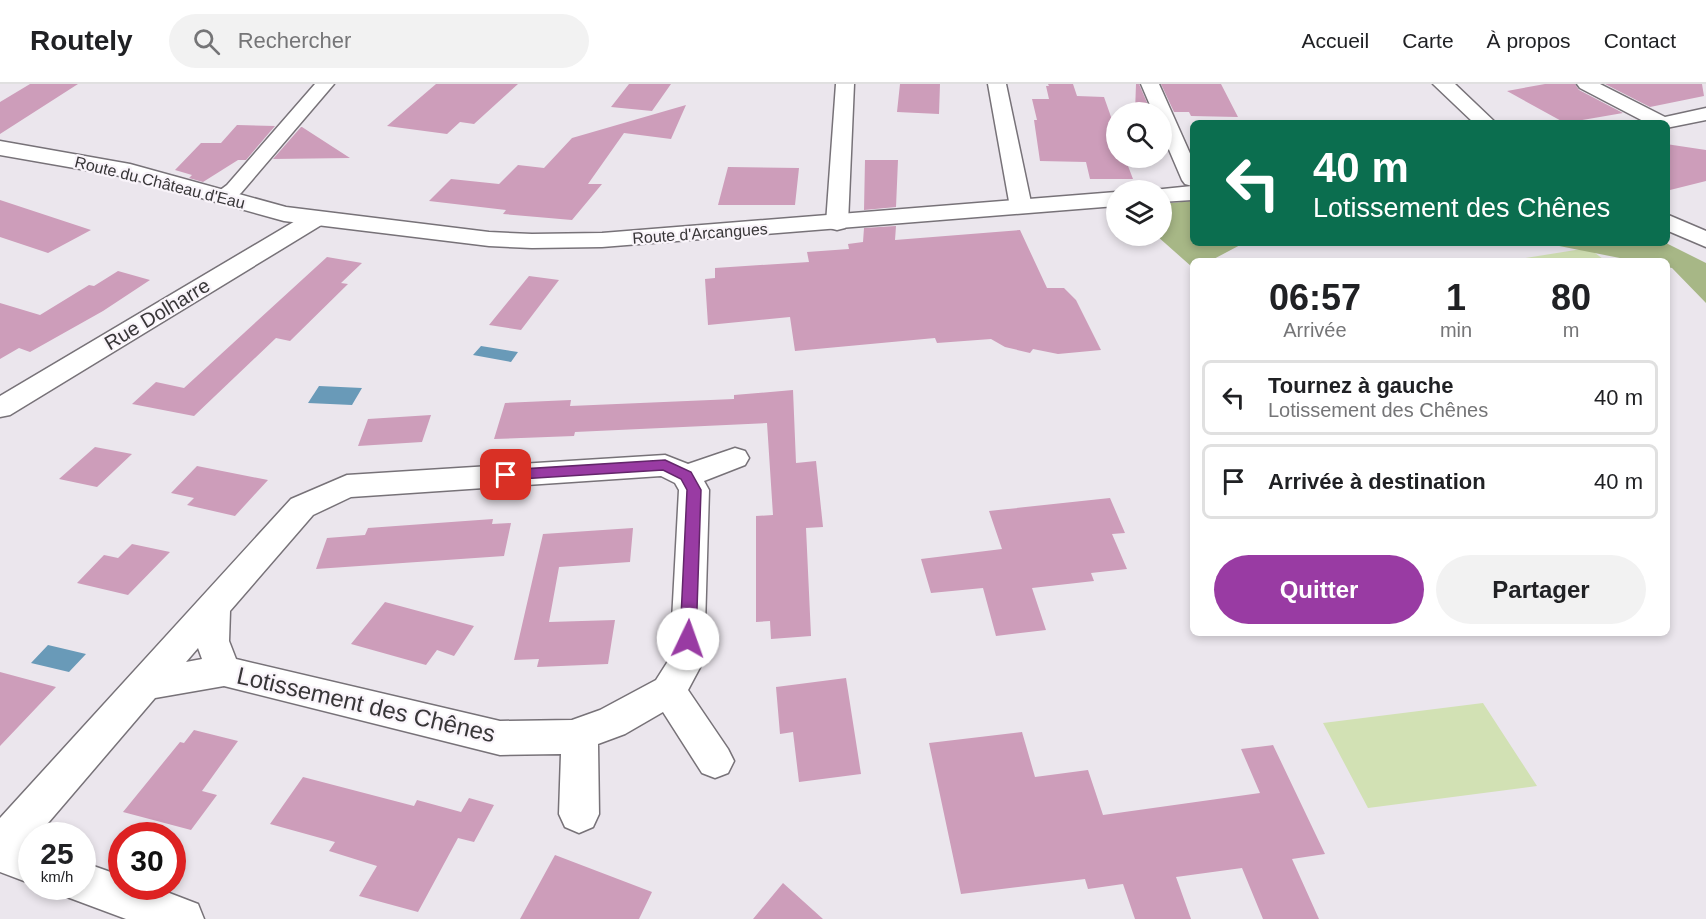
<!DOCTYPE html>
<html lang="fr">
<head>
<meta charset="utf-8">
<style>
  body { margin:0; font-family:Arial,sans-serif; background:#f2f2f2; color:#202124; height:100vh; display:flex; flex-direction:column; font-size:22px; white-space:nowrap }
  * { box-sizing:border-box; margin:0 }
  p { font-size:20px; color:#757577 }
  .icon { flex:none; width:33px; height:33px; fill:none; stroke:currentColor; stroke-width:2; stroke-linecap:round; stroke-linejoin:round }
  .map { position:relative; flex:1; overflow:hidden }
  .details { position:absolute; left:1190px; top:174px; width:480px; height:378px; display:flex; flex-direction:column; background:#fff; border-radius:9px; box-shadow:0 3px 9px #0003 }
  .details>* { flex:none }
  .hud { position:absolute; left:1190px; top:36px; width:480px; height:126px; border-radius:9px; box-shadow:0 3px 9px #0003; background:#0b6e4f; color:#fff; overflow:hidden }
  .fabs { position:absolute; left:1106px; top:18px; display:grid; gap:12px }
  .fabs a { display:grid; place-items:center; width:66px; height:66px; border-radius:50%; background:#fff; box-shadow:0 3px 9px #0003; font-size:30px }
  .speed { position:absolute; left:18px; top:738px; display:flex; gap:12px; font-size:30px; font-weight:700; text-align:center }
  .speed>* { display:grid; place-content:center; width:78px; height:78px; border-radius:50%; background:#fff; box-shadow:0 3px 9px #0003; line-height:1 }
  .speed small { font-size:15px; font-weight:400 }
  .speed .limit { border:9px solid #d22; background:#fff; color:#111 }
  .pin { position:absolute; display:grid; place-items:center; width:51px; height:51px; color:#fff; margin:-26px; border-radius:12px; box-shadow:0 3px 9px #0006 }
  .me { position:absolute; width:66px; margin:-33px; rotate:3deg; stroke-linejoin:round; filter:drop-shadow(0 0 4px #0008) }
  .turn { display:flex; align-items:center; gap:21px; height:126px; padding:0 24px; font-size:27px }
  .turn .icon { width:78px; height:78px; stroke-width:2.5 }
  .turn b { display:block; font-size:42px; line-height:51px }
  .eta { display:flex; justify-content:space-evenly; align-items:center; height:102px; text-align:center }
  .eta b { font-size:36px; font-weight:600; line-height:42px }
  .cta { display:flex; gap:12px; margin-top:auto; padding:12px 24px }
  .cta a { flex:1; height:69px; border-radius:36px; background:#993ba3; color:#fff; font-size:24px; font-weight:600; line-height:69px; text-align:center }
  .cta a+a { background:#f2f2f2; color:#202124 }
  ul { padding:0; list-style:none }
  li { display:flex; align-items:center; gap:18px; height:75px; margin:0 12px 9px; padding:0 12px; border:3px solid #e0e0e0; border-radius:9px }
  li div { flex:1 }
  li b { display:block; font-size:22px }
  li em { font-style:normal }
  header { display:flex; align-items:center; gap:36px; box-sizing:border-box; height:84px; padding:0 30px; background:#fff; border-bottom:2px solid #e0e0e0 }
  header strong { font-size:28px }
  nav { display:flex; gap:33px; margin-inline-start:auto; font-size:21px }
  .search { width:420px; height:54px; background:#f2f2f2; display:flex; align-items:center; gap:15px; box-sizing:border-box; padding:0 21px; border-radius:33px; color:#757577; font-size:22px }
  .map>svg:first-child { display:block }
  .green { fill:#d2e1b4 }
  .forest { fill:#a7b786 }
  .water { fill:#699ab8 }
  .building { fill:#cd9dba }
  .lines { fill:none; stroke-linecap:round; stroke-linejoin:round }
  .minor-casing { stroke:#777278; stroke-width:3 }
  .tertiary-casing { stroke:#777278; stroke-width:3 }
  .secondary-casing { stroke:#777278; stroke-width:3 }
  .minor { fill:#fff; fill-rule:evenodd }
  .tertiary { fill:#fff; fill-rule:evenodd }
  .secondary { fill:#fff; fill-rule:evenodd }
  .route { fill:#993ba3; stroke:#63266a; stroke-width:1.5 }
  .labels { text-anchor:middle; stroke-width:4.5; stroke-linejoin:round; paint-order:stroke }
  .far-street-label { font-size:16px; fill:#383638; stroke:#f9f4fa }
  .street-label { font-size:20px; fill:#383638; stroke:#f9f4fa }
  .near-street-label { font-size:24px; fill:#383638; stroke:#f9f4fa }
</style>
</head>
<body>
<header>
<strong>Routely</strong>
<div class="search"><svg class="icon" aria-label="search" viewBox="0 0 24 24"><circle cx="10" cy="10" r="6"/><path d="M15 15l6 6"/></svg>Rechercher</div>
<nav><a>Accueil</a><a>Carte</a><a>À propos</a><a>Contact</a></nav>
</header>
<div class="map">
<svg width="1706" height="835" viewBox="0 0 1706 835">
  <rect width="100%" height="100%" fill="#ebe6ed"/>
  <path class="green" d="M1588,164L1606,177H1507Z
    M1483,619L1537,702L1368,724L1323,639Z"/>
  <path class="forest" d="M1192,117V159H1244L1210,177H1192V183L1157,152H1161V120Z
    M1544,159H1666L1706,179V219L1672,184L1667,183L1666,177H1635Z"/>
  <path class="water" d="M481,262L518,268L511,278L473,271Z
    M319,302L362,304L352,321L308,319Z
    M48,561L86,570L69,588L31,579Z"/>
  <path class="building" d="M30,0H78L0,50V18Z
    M436,0H518L474,40L460,38L447,50L387,42Z
    M629,0H671L652,27L611,23Z
    M900,0H940L939,30L897,28Z
    M1048,0H1073L1077,12L1104,13L1116,47V74H1125L1133,95H1090L1086,78L1040,77L1034,36H1037L1032,15H1049L1046,2H1049Z
    M1136,0H1139L1151,28H1135Z
    M1161,0H1221L1238,33L1191,32L1189,28H1174Z
    M1545,0H1575L1579,6L1623,29L1565,39L1507,7Z
    M1605,0H1702L1704,12L1650,23Z
    M686,21L671,55L624,49L588,100H602L572,136L503,130L506,126L429,117L451,95L499,100L518,81L544,84L572,54Z
    M237,41L275,42L246,76H238L203,98L189,94L192,91L175,86L201,59H221Z
    M301,43H302L350,74L273,75Z
    M1666,60L1706,66V97L1666,107Z
    M865,76H898L896,123L864,126Z
    M728,83L799,84L795,121H718Z
    M0,116L91,146L48,169L0,153Z
    M896,142L895,156L1020,146L1047,204H1064L1076,216L1101,266L1058,270L1033,265L1030,269L1005,263L991,255L937,259L935,254L795,267L790,233L708,241L705,195L715,194V184L809,178L807,168L849,165L848,160L863,158L864,144Z
    M327,173L362,179L341,199L348,200L290,257L276,254L194,332L132,320L156,298L184,304Z
    M118,187L150,196L103,227L30,268L19,264L0,275V219L40,231L89,201L94,202Z
    M529,192L559,196L521,246L489,241Z
    M793,306L796,379L816,377L823,443L806,444L811,552L771,555L770,537L756,538V432L773,431L767,339L575,348L574,352L494,355L505,319L571,316L570,322L734,315V311Z
    M431,331L422,358L358,362L368,335Z
    M95,363L132,370L97,403L59,395Z
    M197,382L268,396L235,432L187,421L194,414L171,409Z
    M1110,414L1125,449L1112,450L1127,485L1091,489L1094,497L1032,504L1046,546L996,552L983,504L931,509L921,475L1002,465L989,427Z
    M493,435L492,440L511,439L504,472L316,485L327,454L365,451L368,444Z
    M633,444L630,478L559,483L549,538L615,536L608,580L537,583L539,575L514,576L543,450Z
    M132,460L170,468L128,511L77,499L104,471L118,474Z
    M385,518L474,542L454,572L437,566L426,581L351,560Z
    M0,588L56,603L0,662Z
    M846,594L861,690L799,698L793,648L780,650L776,603Z
    M194,646L238,657L202,707L217,711L191,746L123,728L180,658L184,659Z
    M1022,648L1035,693L1088,686L1103,731L1260,709L1241,665L1273,661L1325,770L1292,775L1319,835H1263L1242,784L1176,793L1191,835H1135L1123,800L1088,805L1085,795L961,810L929,659Z
    M303,693L414,722L417,716L461,728L469,714L494,721L474,758L458,754L418,828L359,812L377,782L329,767L335,758L270,740Z
    M555,771L652,808L639,835H520Z
    M783,799L823,835H753Z"/>
  <g class="lines">
    <g class="minor-casing">
      <path id="minor" d="M315,0H334L241,109C232,116 226,120 215,117L211,113L227,101Z
        M836,0H854L848,139L845,144L837,146L829,144L826,139Z
        M988,0H1006L1032,123L1029,128L1021,129L1013,128L1010,123Z
        M1141,0H1159L1192,74V102L1185,100L1182,96L1161,47V28H1153Z
        M1577,0H1600L1665,33L1706,24V36L1666,44V39H1647L1580,4Z
        M315,128L323,130L326,135L323,140L10,331L0,333V312L307,130Z
        M735,364L745,367L749,374L745,381L704,397L709,406L704,576L688,606L728,665L734,677L728,689L715,694L702,689L663,628L625,650L598,660L599,730L593,743L579,749L565,743L559,730L561,670L500,671L224,602L155,614L37,752H32V800L0,788V734L291,415L347,391L665,371L688,380ZM661,392L675,399L679,406L670,574L656,596L600,626L572,636L500,637L236,575L229,557L230,527L313,431L351,413ZM198,564L202,575L186,578Z
        M82,778L122,792V802H151L198,820L204,835H126L67,813L63,802H82Z"/>
    </g>
    <g class="tertiary-casing">
      <path id="tertiary" d="M0,57L130,80L286,123L489,148L532,150L602,149L1116,108V122L602,163L532,164L489,162L284,137L126,93L0,71Z
        M1192,102V116L1161,118V106H1153Z"/>
    </g>
    <g class="secondary-casing">
      <path id="secondary" d="M1433,0H1455L1496,39H1474Z
        M1666,130L1706,147V163L1666,146Z"/>
    </g>
    <use href="#minor" class="minor"/>
    <use href="#tertiary" class="tertiary"/>
    <use href="#secondary" class="secondary"/>
  </g>
  <path class="route" d="M665,376L691,388L701,406L696,555L693,560L688,562L682,560L680,555L687,406L681,395L663,386L506,396L499,391L506,386Z"/>
  <g class="labels">
    <g class="far-street-label">
      <text transform="translate(160 98) rotate(14)" y="6">Route du Château d'Eau</text>
      <text transform="translate(700 149) rotate(-4)" y="6">Route d'Arcangues</text>
    </g>
    <g class="street-label">
      <text transform="translate(157 230) rotate(-31)" y="7">Rue Dolharre</text>
    </g>
    <g class="near-street-label">
      <text transform="translate(366 621) rotate(13)" y="8">Lotissement des Chênes</text>
    </g>
  </g>
</svg>
<div class="fabs">
<a><svg class="icon" aria-label="search" viewBox="0 0 24 24"><circle cx="10" cy="10" r="6"/><path d="M15 15l6 6"/></svg></a>
<a><svg class="icon" aria-label="layers" viewBox="0 0 24 24"><path d="M12 4l9 5-9 5-9-5zM3 14l9 5 9-5"/></svg></a>
</div>
<div class="speed"><div>25<small>km/h</small></div><div class="limit">30</div></div>
<div class="pin" style="left:506px;top:391px;background:#d93025"><svg class="icon" aria-label="arrive" viewBox="0 0 24 24"><path d="M6 21V4h12l-3 4 3 4H6"/></svg></div>
<svg class="me" style="left:688px;top:555px" viewBox="-20 -20 40 40"><circle r="19" fill="#fff"/><path d="M0-13L10 11 0 6-10 11z" fill="#993ba3"/></svg>
<div class="hud">
<div class="turn"><svg class="icon" aria-label="left" viewBox="0 0 24 24"><path d="M17 20v-9H6M10 6l-5 5 5 5"/></svg><div><b>40 m</b>Lotissement des Chênes</div></div>
</div>
<section class="details">
<div class="eta">
<div><b>06:57</b><p>Arrivée</p></div>
<div><b>1</b><p>min</p></div>
<div><b>80</b><p>m</p></div>
</div>
<ul>
<li><svg class="icon" aria-label="left" viewBox="0 0 24 24"><path d="M17 20v-9H6M10 6l-5 5 5 5"/></svg><div><b>Tournez à gauche</b><p>Lotissement des Chênes</p></div><em>40 m</em></li>
<li><svg class="icon" aria-label="arrive" viewBox="0 0 24 24"><path d="M6 21V4h12l-3 4 3 4H6"/></svg><div><b>Arrivée à destination</b></div><em>40 m</em></li>
</ul>
<div class="cta"><a>Quitter</a><a>Partager</a></div>
</section>
</div>
</body>
</html>
